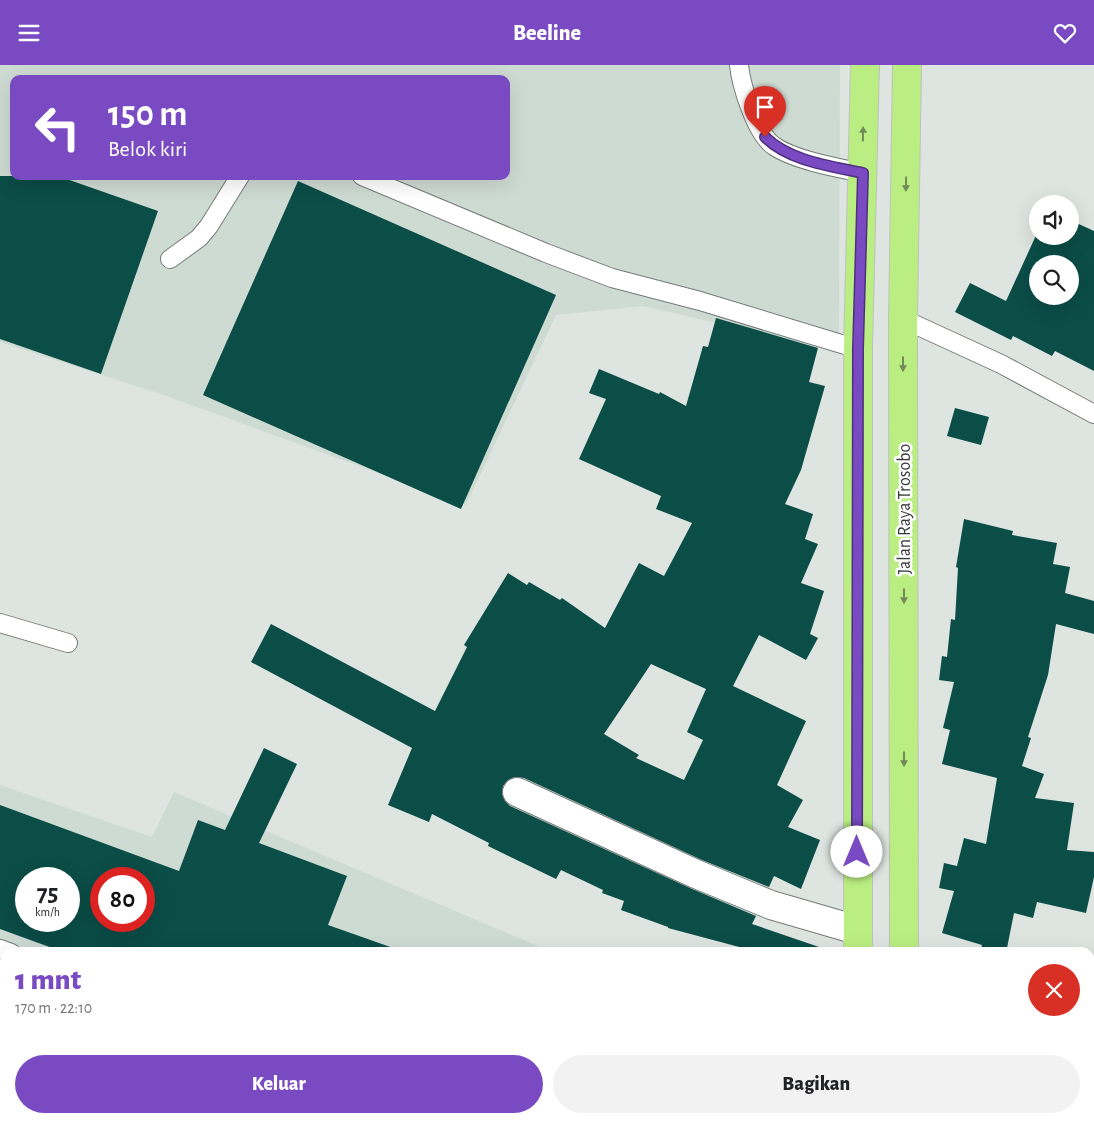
<!DOCTYPE html>
<html lang="id">
<head>
<meta charset="utf-8">
<style>
  body { margin:0; font-family:"Alegreya Sans",sans-serif; background:#f2f2f2; color:#202124; height:100vh; display:flex; flex-direction:column; font-size:19px; white-space:nowrap }
  * { box-sizing:border-box; margin:0 }
  p { font-size:16px; color:#757577 }
  .icon { flex:none; width:28px; height:28px; fill:none; stroke:currentColor; stroke-width:2; stroke-linecap:round; stroke-linejoin:round }
  .map { position:relative; flex:1; overflow:hidden }
  .panel { position:absolute; left:0px; top:882px; width:1095px; height:176px; display:flex; flex-direction:column; background:#fff; border-radius:15px 15px 0 0; box-shadow:0 5px 20px #0002 }
  .panel>* { flex:none }
  .banner { position:absolute; left:10px; top:10px; width:500px; height:105px; border-radius:10px; box-shadow:0 5px 20px #0002; background:#794ac2; color:#fff; overflow:hidden }
  .fabs { position:absolute; left:1029px; top:130px; display:grid; gap:10px }
  .fabs a { display:grid; place-items:center; width:50px; height:50px; border-radius:50%; background:#fff; box-shadow:0 5px 20px #0002; font-size:25px }
  .speed { position:absolute; left:15px; top:802px; display:flex; gap:10px; font-size:25px; font-weight:700; text-align:center }
  .speed>* { display:grid; place-content:center; width:65px; height:65px; border-radius:50%; background:#fff; box-shadow:0 5px 20px #0002; line-height:1 }
  .speed small { font-size:12px; font-weight:400 }
  .speed .limit { border:8px solid #d22; background:#fff; color:#111 }
  .pin { position:absolute; display:grid; place-items:center; width:42px; height:42px; color:#fff; margin:-51px -21px; border-radius:50% 50% 50% 0; rotate:-45deg; box-shadow:0 0 5px #0007 }
  .pin .icon { rotate:45deg }
  .me { position:absolute; width:55px; margin:-28px; rotate:0deg; stroke-linejoin:round; filter:drop-shadow(0 0 4px #0008) }
  .turn { display:flex; align-items:center; gap:18px; height:105px; padding:0 15px; font-size:22px }
  .turn .icon { width:65px; height:65px; stroke-width:2.5 }
  .turn b { display:block; font-size:35px; line-height:42px }
  .round { display:grid; place-items:center; flex:none; width:52px; height:52px; border-radius:26px; background:#f2f2f2 }
  .headline { display:flex; align-items:center; justify-content:space-between; height:85px; padding:0 15px }
  h1 { font-size:30px; font-weight:800; line-height:38px; color:#794ac2 }
  .action { display:flex; gap:10px; margin-top:auto; padding:10px 15px }
  .action a { flex:1; height:58px; border-radius:30px; background:#794ac2; color:#fff; font-size:20px; font-weight:800; line-height:58px; text-align:center }
  .action a+a { background:#f2f2f2; color:#202124 }
  header { display:flex; justify-content:space-between; align-items:center; height:65px; padding:0 15px; background:#794ac2; color:#fff; font-size:22px; font-weight:800 }
  .map>svg:first-child { display:block }
  .built { fill:#cedbd3; fill-rule:evenodd }
  .building { fill:#0b4d47; fill-rule:evenodd }
  .lines { fill:none; stroke-linecap:round; stroke-linejoin:round }
  .service-casing { stroke:#757b77; stroke-width:20 }
  .minor-casing { stroke:#757b77; stroke-width:30 }
  .trunk-casing { stroke:#bfc0bf; stroke-width:30 }
  .service { stroke:#fff; stroke-width:18 }
  .minor { stroke:#fff; stroke-width:28 }
  .trunk { stroke:#baee82; stroke-width:28 }
  .oneway { fill:#728b59 }
  .route-casing { stroke:#4f307e; stroke-width:12 }
  .route { stroke:#794ac2; stroke-width:9 }
  .labels { text-anchor:middle; stroke-width:5; stroke-linejoin:round; paint-order:stroke }
  .street-label { font-size:18px; fill:#373a38; stroke:#fff }
</style>
</head>
<body>
<header><svg class="icon" aria-label="menu" viewBox="0 0 24 24"><path d="M4 6h16M4 12h16M4 18h16"/></svg>Beeline<svg class="icon" aria-label="heart" viewBox="0 0 24 24"><path d="M12 20l-8-8c-3-5 5-10 8-4 3-6 11-1 8 4z"/></svg></header>
<div class="map">
<svg width="1094" height="1058" viewBox="0 0 1094 1058">
  <rect width="100%" height="100%" fill="#dee5e1"/>
  <path class="built" d="M0,0H840L839,286L643,241L556,250L466,440L164,330L0,277ZM14,14H506V111H14Z
    M0,720L152,772L174,727L552,887L5,888V1054H665L676,1058H0ZM26,814H69V856H26ZM101,814H144V856H101Z"/>
  <path class="building" d="M0,111H58L158,146L101,309L0,274Z
    M298,116L556,230L461,444L203,330Z
    M1070,155L1094,166V306L1055,286L1052,291L1013,271L1011,275L955,247L970,218L1006,236L1038,166V171H1070ZM1038,199H1070V231H1038Z
    M716,253L818,283L809,317L825,321L801,405L785,439L813,449L805,474L818,479L801,518L824,526L810,569L818,573L806,595L759,570L733,621L806,656L777,720L803,735L788,762L820,775L801,824L774,811L769,822L702,795L524,713L515,712L508,715L503,721L502,729L505,736L510,741L690,823L756,851L752,859L822,883V888H742L743,883L668,863V862L621,845L624,836L602,828L603,825L561,805L556,814L488,781L489,778L432,749L429,757L388,740L412,683L251,597L271,559L435,646L467,582L464,580L508,508L527,520L529,517L560,535L562,533L605,563L639,498L664,511L692,458L656,444L661,431L579,394L606,334L589,328L599,304L659,329L660,327L686,341L703,281L708,282ZM651,599L706,624L687,667L703,675L684,715L636,693L639,690L604,669Z
    M955,343L989,352L981,380L947,371Z
    M964,454L1013,466L1012,470L1057,478L1053,499L1070,502L1065,528L1094,536V569L1056,559L1048,610L1028,672L1031,673L1022,701L1044,709L1035,733L1074,738L1067,785L1094,787V812L1086,848L1037,837L1033,853L1014,848L1006,888L981,884L982,880L942,868L954,826L939,823L944,798L957,801L964,773L986,779L997,713L942,699L950,665L943,663L954,617L939,615L942,591L947,592L951,554L955,555L958,503L956,502Z
    M264,683L297,699L259,778L347,811L328,860L396,884L395,888H66L0,864V740L179,806L198,755L225,765ZM26,814H69V856H26ZM101,814H144V856H101Z"/>
  <g class="lines">
    <g class="service-casing">
      <path id="service" d="M739,0C741,20 756,69 774,81C794,95 838,103 863,108
        M362,111L546,188L612,213L700,236L858,284
        M170,194L199,173L209,161L240,111
        M903,254L1001,299L1094,349
        M0,558L68,578
        M0,884L11,888
        M242,1054L254,1058
        M489,1054L500,1058
        M35,1058L36,1054
        M322,1058L324,1054"/>
    </g>
    <g class="minor-casing">
      <path id="minor" d="M517,727L696,809L771,840L857,865
        M1090,1018L1094,1020"/>
    </g>
    <g class="trunk-casing">
      <path id="trunk" d="M858,888V284L865,0
        M904,888L903,254L907,0
        M862,1054V1058
        M908,1054V1058"/>
    </g>
    <use href="#service" class="service"/>
    <use href="#minor" class="minor"/>
    <use href="#trunk" class="trunk"/>
  </g>
  <defs><path id="oneway-solid" d="M-6-.8H1V-3.2L6.5 0L1 3.2V.8H-6Z" transform="scale(1.25)"/></defs>
  <g class="oneway">
    <use href="#oneway-solid" transform="translate(863 69) rotate(-89)"/>
    <use href="#oneway-solid" transform="translate(906 119) rotate(91)"/>
    <use href="#oneway-solid" transform="translate(903 299) rotate(90)"/>
    <use href="#oneway-solid" transform="translate(904 531) rotate(90)"/>
    <use href="#oneway-solid" transform="translate(904 694) rotate(90)"/>
  </g>
  <g class="lines">
    <g class="route-casing">
      <path id="route" d="M765,72C789,96 830,101 863,108L858,284L857,787"/>
    </g>
    <use href="#route" class="route"/>
  </g>
  <g class="labels">
    <g class="street-label">
      <text transform="translate(904 444) rotate(-90)" y="6">Jalan Raya Trosobo</text>
    </g>
  </g>
</svg>
<div class="fabs">
<a><svg class="icon" aria-label="sound" viewBox="0 0 24 24"><path d="M4 9h4l5-4v14l-5-4H4zM17 9q2 3 0 6"/></svg></a>
<a><svg class="icon" aria-label="search" viewBox="0 0 24 24"><circle cx="10" cy="10" r="6"/><path d="M15 15l6 6"/></svg></a>
</div>
<div class="speed"><div>75<small>km/h</small></div><div class="limit">80</div></div>
<div class="pin" style="left:765px;top:72px;background:#d93025"><svg class="icon" aria-label="arrive" viewBox="0 0 24 24"><path d="M6 21V4h12l-3 4 3 4H6"/></svg></div>
<svg class="me" style="left:857px;top:787px" viewBox="-20 -20 40 40"><circle r="19" fill="#fff"/><path d="M0-13L10 11 0 6-10 11z" fill="#794ac2"/></svg>
<div class="banner">
<div class="turn"><svg class="icon" aria-label="left" viewBox="0 0 24 24"><path d="M17 20v-9H6M10 6l-5 5 5 5"/></svg><div><b>150 m</b>Belok kiri</div></div>
</div>
<section class="panel">
<div class="headline"><div><h1>1 mnt</h1><p>170 m · 22:10</p></div><a class="round" style="background:#d93025;color:#fff"><svg class="icon" aria-label="close" viewBox="0 0 24 24"><path d="M6 6l12 12M18 6L6 18"/></svg></a></div>
<div class="action"><a>Keluar</a><a>Bagikan</a></div>
</section>
</div>
</body>
</html>
